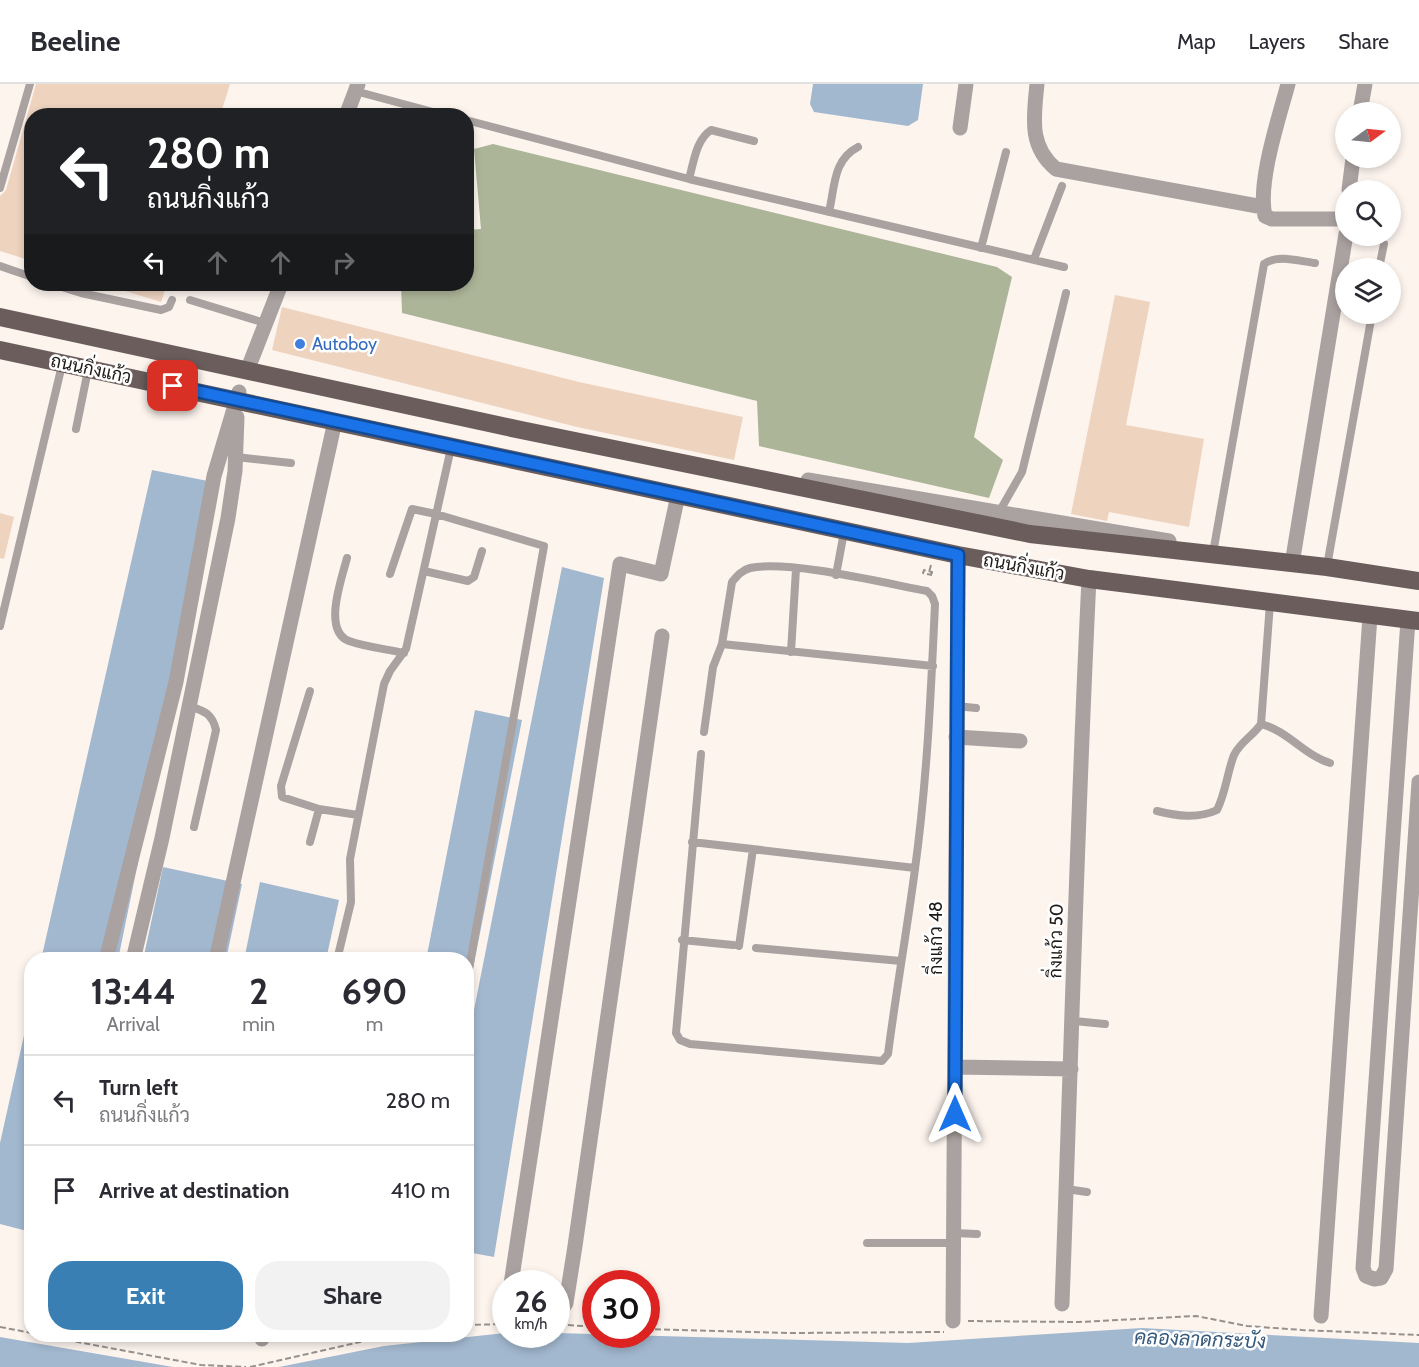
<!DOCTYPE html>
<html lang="en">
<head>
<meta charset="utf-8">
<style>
  body { margin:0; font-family:Cabin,Sarabun,sans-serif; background:#f2f2f3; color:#2b2b33; height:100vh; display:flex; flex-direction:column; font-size:22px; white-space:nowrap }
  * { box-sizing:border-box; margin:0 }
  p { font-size:20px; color:#7c7c81 }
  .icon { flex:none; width:33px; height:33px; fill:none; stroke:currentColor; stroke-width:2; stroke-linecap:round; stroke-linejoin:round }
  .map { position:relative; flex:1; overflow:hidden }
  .drawer { position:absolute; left:24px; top:868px; width:450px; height:390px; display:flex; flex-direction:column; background:#fff; border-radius:24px; box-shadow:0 3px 9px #0003 }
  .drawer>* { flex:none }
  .banner { position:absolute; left:24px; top:24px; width:450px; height:183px; border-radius:24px; box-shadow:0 3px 9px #0003; background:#202124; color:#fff; overflow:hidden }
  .needle { width:39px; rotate:75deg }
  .fabs { position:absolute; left:1335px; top:18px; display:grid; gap:12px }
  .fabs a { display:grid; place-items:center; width:66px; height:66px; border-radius:50%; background:#fff; box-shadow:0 3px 9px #0003; font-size:30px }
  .speed { position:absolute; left:492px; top:1186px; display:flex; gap:12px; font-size:30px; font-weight:700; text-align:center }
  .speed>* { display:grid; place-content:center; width:78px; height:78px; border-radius:50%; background:#fff; box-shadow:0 3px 9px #0003; line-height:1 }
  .speed small { font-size:15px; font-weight:400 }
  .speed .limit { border:9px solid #d22; background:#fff; color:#111 }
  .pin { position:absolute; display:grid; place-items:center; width:51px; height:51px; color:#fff; margin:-26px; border-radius:12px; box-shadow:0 3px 9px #0006 }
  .me { position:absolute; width:66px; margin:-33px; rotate:0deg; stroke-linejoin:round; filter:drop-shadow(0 0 4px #0008) }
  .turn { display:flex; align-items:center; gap:21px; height:126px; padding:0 24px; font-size:27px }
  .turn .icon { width:78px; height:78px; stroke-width:2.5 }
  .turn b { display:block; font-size:42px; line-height:51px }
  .lanes { display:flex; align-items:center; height:57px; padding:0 24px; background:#0003; justify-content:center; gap:30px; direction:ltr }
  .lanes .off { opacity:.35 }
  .eta { display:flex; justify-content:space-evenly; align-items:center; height:102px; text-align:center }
  .eta b { font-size:36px; font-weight:800; line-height:42px }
  .cta { display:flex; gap:12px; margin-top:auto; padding:12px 24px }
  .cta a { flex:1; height:69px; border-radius:24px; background:#397fb4; color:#fff; font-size:24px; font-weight:800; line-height:69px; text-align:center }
  .cta a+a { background:#f2f2f3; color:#2b2b33 }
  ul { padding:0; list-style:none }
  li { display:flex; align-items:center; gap:18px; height:90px; padding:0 24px; border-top:2px solid #e1e1e2 }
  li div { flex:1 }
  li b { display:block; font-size:22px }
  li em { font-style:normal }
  header { display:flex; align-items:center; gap:36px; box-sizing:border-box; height:84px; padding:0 30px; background:#fff; border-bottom:2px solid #e1e1e2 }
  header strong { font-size:28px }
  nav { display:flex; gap:33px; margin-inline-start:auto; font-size:21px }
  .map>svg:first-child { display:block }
  .forest { fill:#adb599 }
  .water { fill:#a2b8cf }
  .building { fill:#eed3bf }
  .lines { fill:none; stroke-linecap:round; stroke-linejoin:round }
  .path { stroke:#97908b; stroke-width:2; stroke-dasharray:6 3; stroke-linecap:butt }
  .lane { stroke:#aaa2a1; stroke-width:8 }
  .street { stroke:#aaa2a1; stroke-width:15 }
  .primary { stroke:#6b5d5c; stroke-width:18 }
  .route-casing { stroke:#114b97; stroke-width:15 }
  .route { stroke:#1a73e8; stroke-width:10 }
  .shop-dot { fill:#3f7fe0; stroke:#fff; stroke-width:2 }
  .labels { text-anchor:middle; stroke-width:5; stroke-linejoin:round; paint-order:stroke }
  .shop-label { font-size:18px; fill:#366cbe; stroke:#fff; text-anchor:start }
  .street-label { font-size:18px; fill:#1f1a16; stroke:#fff }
  .water-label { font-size:20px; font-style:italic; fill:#35587b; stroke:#fff }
</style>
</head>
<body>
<header>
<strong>Beeline</strong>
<nav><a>Map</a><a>Layers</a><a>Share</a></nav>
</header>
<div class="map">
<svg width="1419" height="1283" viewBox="0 0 1419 1283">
  <rect width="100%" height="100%" fill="#fdf4ee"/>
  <path class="forest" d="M493,60L997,183L1012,193L974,353L1003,376L989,414L759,362L757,317L402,229L401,200H466L467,146L481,145L474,65Z"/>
  <path class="water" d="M813,0H923L918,36L908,42L814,28L810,20Z
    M152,386L208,397V436L118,876H41Z
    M562,483L604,494L494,1173L467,1168V961Z
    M475,626L522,636L467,915L466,876H426Z
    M163,783L242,800L226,876H143Z
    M260,798L339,816L326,876H244Z
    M31,920V1148L0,1140V1059Z
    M1142,1244L1419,1259V1283H279L384,1262L505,1249L506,1251H556L557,1249L908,1259Z
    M0,1253L173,1283H0Z"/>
  <path class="building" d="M36,0H230L220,32H32V177L0,167V112L6,106Z
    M110,200H167L161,218L109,202Z
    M1115,211L1150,218L1126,341L1204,355L1189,443L1109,428L1107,437L1071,430Z
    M282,223L579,298L743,333L734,376L577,343L272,266Z
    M0,429L14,433L4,475L0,474Z"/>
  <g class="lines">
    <path class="path" d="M931,481L929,488L932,489V488L924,486L923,489L932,491
      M968,1237L1079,1238L1196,1232L1247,1242L1302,1246L1419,1251
      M466,1241L506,1240
      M568,1241L596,1243
      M0,1243L32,1249
      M646,1245L791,1249L944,1248
      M40,1251L201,1281L246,1283
      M250,1283L391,1251"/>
    <path class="lane" d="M355,7L448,32
      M466,36L689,95L1064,183
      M689,95C694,77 696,56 711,46L754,57
      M0,104L30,0
      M829,128C835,102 833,76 858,63
      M981,164L1006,68
      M1034,175L1062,102
      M0,182L32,193
      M1379,184L1384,160
      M52,200L81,209L161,226L169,223L172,216
      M190,216L265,239
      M76,345L88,286
      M236,373L291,379
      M998,430L1022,388L1066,209
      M1213,469L1264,180C1277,170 1299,177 1315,179
      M347,474C342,494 322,547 349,557C366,563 386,565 404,569
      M1327,482L1372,230
      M424,487L468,497L474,493L482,467
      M390,490L412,425L436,430L544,462L466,902
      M836,491L844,448
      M0,542L62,281
      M791,568L796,485
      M310,607L281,702L282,713L319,725L358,731
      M189,622C204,627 212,629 216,646L194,743
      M956,622L976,624
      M1261,640C1288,647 1304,671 1330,679
      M704,648L713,583L722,560
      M701,670L676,949L680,956L690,960L882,977L888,970C896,908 907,846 915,785C927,697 931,608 935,520L932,512L927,507C884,499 790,476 750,484C742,486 737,492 732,498L722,560L933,582
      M1157,727C1177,732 1198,735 1217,726C1226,708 1227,689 1234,671C1241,657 1253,652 1261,640L1270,519
      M310,758L319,725
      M692,758L915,784
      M682,856L733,861
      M739,862L753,765
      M756,864L901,877
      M337,876L351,818L350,775L384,600L390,587L406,565L451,364
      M1074,937L1105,940
      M1066,1105L1087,1108
      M954,1149L977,1150
      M867,1159H954"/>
    <path class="street" d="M1037,0C1034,32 1028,62 1056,85L1263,123
      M1288,0C1279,34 1257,99 1265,132L1272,135H1346
      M1360,28L1365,0
      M346,32L358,0
      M960,44L966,0
      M1349,106L1353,74
      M247,287L281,200
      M808,396L1169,457
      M1281,478L1292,480L1346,150
      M1408,536L1363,1184L1366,1192L1374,1195L1381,1194L1386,1185L1419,698
      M956,653L1020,657
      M106,876L176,598L214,392L239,308
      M133,876L162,754L228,434L235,387L237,333
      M216,876L335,337
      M955,983L1071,985
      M511,1200L620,480L661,490L678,411
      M1062,1220C1071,978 1077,737 1089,495
      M1321,1232L1370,532
      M556,1234L566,1219L575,1162L662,552
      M953,1237L958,471
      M262,1255V1251"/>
    <path class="primary" d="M0,233L521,346L1030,450L1327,483L1419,497
      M0,266L958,471L1089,495L1419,537"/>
  </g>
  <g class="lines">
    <g class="route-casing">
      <path id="route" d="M173,302L958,471L955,1030"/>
    </g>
    <use href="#route" class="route"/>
  </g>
  <circle class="shop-dot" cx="300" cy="260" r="6"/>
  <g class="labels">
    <g class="shop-label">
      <text x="312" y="266">Autoboy</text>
    </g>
    <g class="street-label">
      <text transform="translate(91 285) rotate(12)" y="6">ถนนกิ่งแก้ว</text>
      <text transform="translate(1024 483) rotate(10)" y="6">ถนนกิ่งแก้ว</text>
      <text transform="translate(936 854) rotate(-90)" y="6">กิ่งแก้ว 48</text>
      <text transform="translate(1056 857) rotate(-89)" y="6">กิ่งแก้ว 50</text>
    </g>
    <g class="water-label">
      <text transform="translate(1200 1255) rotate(2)" y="7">คลองลาดกระบัง</text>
    </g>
  </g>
</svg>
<div class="fabs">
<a><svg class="needle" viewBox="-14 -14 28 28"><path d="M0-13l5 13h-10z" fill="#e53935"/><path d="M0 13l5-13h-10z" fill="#7c7c81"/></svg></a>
<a><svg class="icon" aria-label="search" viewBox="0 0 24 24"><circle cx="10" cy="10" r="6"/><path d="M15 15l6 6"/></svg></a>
<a><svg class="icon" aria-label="layers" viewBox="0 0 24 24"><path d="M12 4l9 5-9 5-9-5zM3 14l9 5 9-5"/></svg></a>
</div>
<div class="speed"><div>26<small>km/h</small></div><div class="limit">30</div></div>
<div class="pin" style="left:173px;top:302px;background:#d93025"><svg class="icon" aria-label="arrive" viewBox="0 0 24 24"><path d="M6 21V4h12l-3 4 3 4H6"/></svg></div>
<svg class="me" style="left:955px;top:1030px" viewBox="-20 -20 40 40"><path d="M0-17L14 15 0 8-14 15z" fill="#1a73e8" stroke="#fff" stroke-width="4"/></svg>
<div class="banner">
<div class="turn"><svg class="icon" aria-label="left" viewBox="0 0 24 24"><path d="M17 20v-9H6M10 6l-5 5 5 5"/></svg><div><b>280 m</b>ถนนกิ่งแก้ว</div></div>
<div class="lanes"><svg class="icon" aria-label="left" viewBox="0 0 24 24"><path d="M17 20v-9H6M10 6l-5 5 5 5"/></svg><svg class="icon off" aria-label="ahead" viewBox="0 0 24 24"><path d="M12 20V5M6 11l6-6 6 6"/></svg><svg class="icon off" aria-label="ahead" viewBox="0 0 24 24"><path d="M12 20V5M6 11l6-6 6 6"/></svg><svg class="icon off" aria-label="right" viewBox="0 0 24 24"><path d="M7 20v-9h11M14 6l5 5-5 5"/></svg></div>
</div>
<section class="drawer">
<div class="eta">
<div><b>13:44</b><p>Arrival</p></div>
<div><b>2</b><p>min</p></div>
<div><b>690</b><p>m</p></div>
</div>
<ul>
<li><svg class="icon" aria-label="left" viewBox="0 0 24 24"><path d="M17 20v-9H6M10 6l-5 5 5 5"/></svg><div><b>Turn left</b><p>ถนนกิ่งแก้ว</p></div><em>280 m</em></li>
<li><svg class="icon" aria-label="arrive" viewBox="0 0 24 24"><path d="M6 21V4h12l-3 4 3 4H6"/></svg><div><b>Arrive at destination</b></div><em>410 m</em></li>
</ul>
<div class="cta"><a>Exit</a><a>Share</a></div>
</section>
</div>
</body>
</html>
